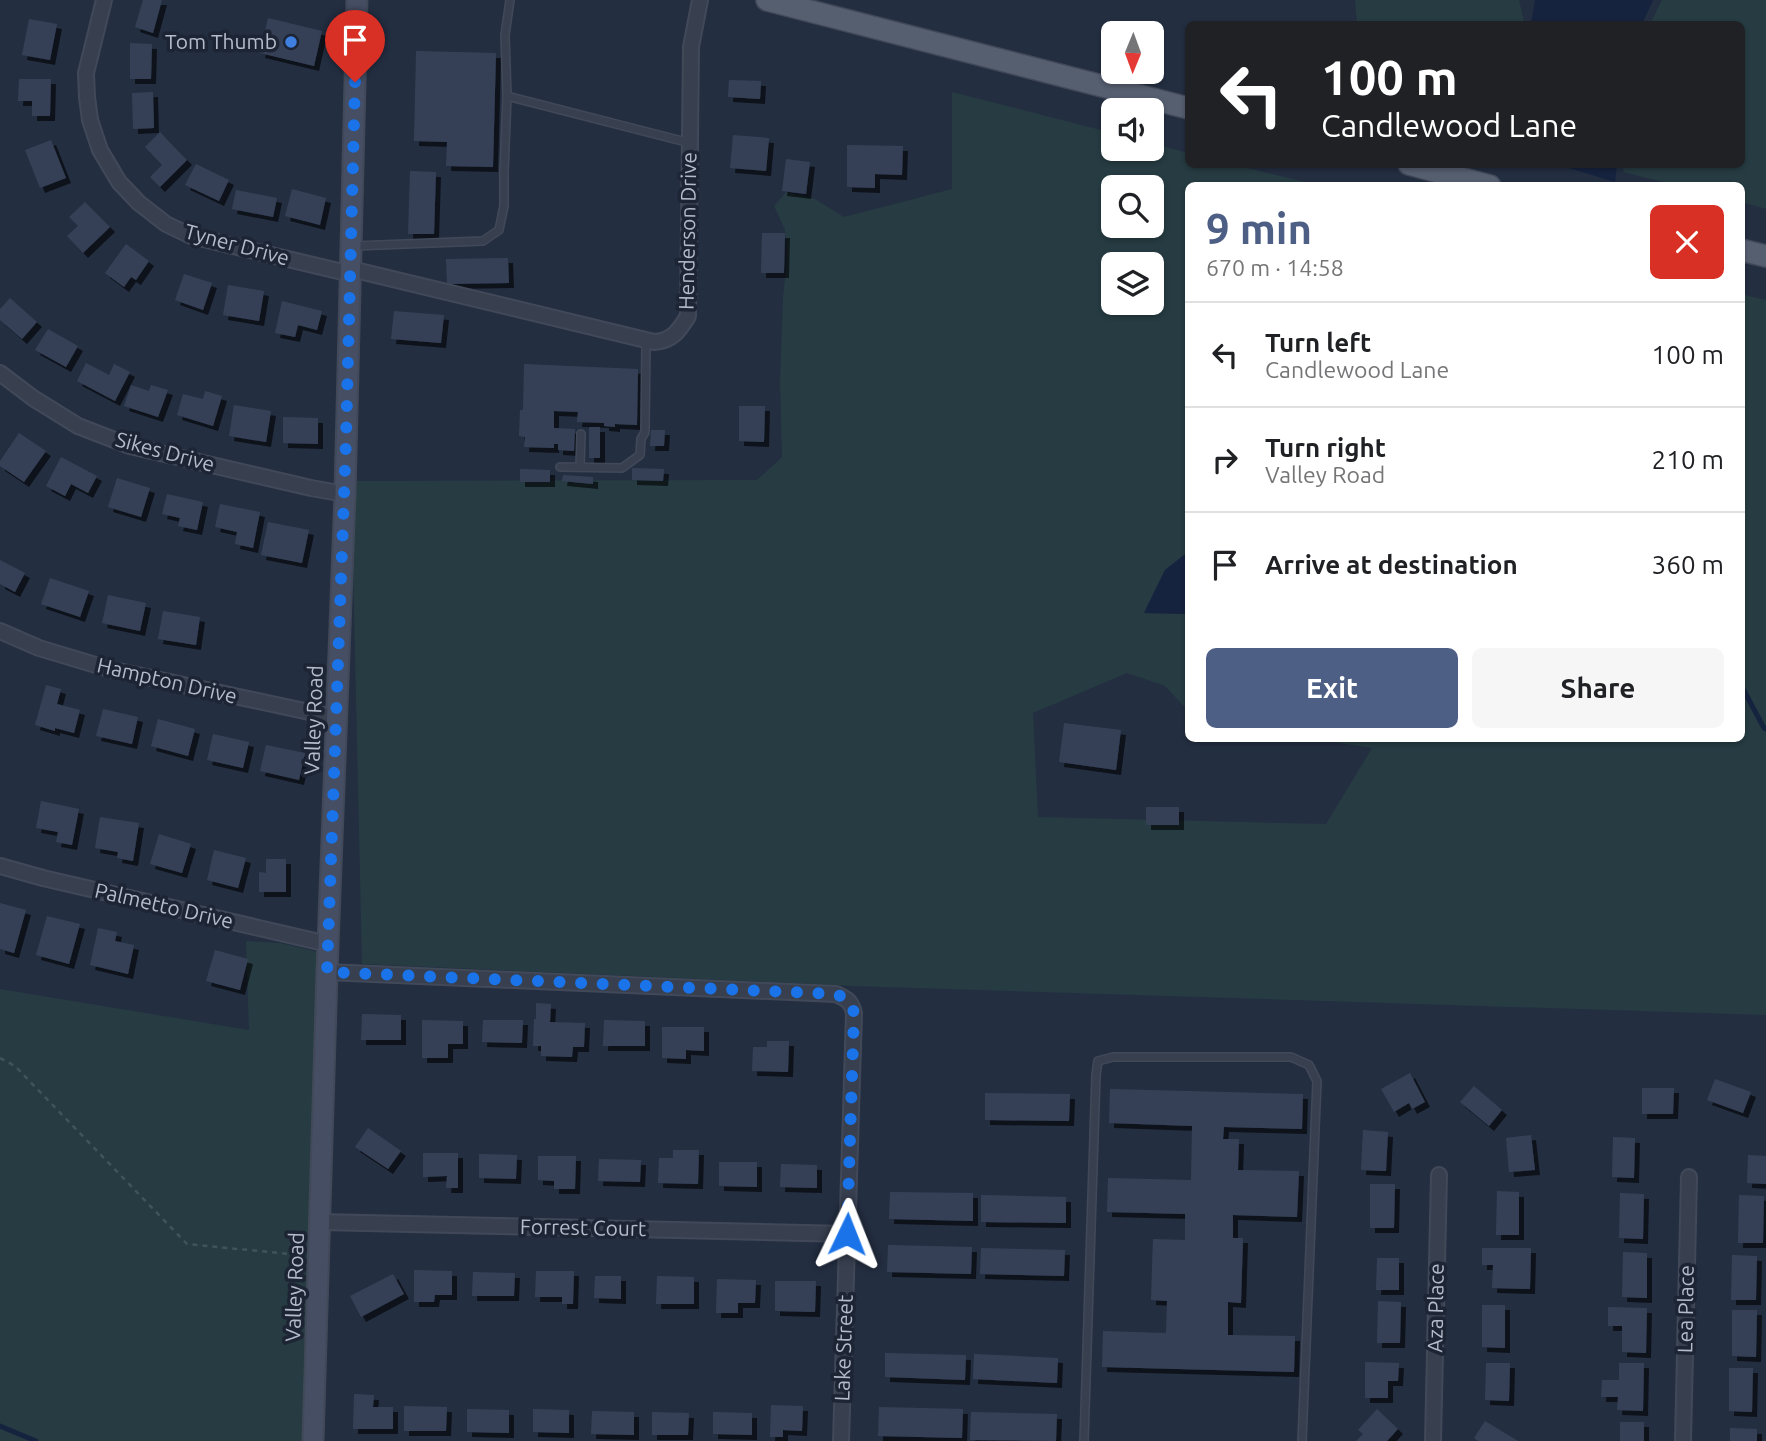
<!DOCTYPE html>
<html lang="en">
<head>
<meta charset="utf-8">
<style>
  body { margin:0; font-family:Ubuntu,sans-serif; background:#f6f6f6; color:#202124; height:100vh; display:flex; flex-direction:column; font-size:26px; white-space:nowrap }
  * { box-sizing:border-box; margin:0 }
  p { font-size:23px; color:#757577 }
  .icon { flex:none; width:38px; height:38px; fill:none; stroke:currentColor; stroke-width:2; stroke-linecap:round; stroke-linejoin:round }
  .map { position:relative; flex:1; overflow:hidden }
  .side { position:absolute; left:1185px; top:182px; width:560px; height:560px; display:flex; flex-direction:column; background:#fff; border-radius:10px; box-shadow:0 2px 5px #0004 }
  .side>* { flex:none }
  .guide { position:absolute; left:1185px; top:21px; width:560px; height:147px; border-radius:10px; box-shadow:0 2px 5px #0004; background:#202124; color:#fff; overflow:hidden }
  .needle { width:46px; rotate:181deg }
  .buttons { position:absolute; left:1101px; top:21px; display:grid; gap:14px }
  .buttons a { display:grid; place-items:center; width:63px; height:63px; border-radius:10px; background:#fff; box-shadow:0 2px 5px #0004; font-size:35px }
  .pin { position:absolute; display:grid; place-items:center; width:60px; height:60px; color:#fff; margin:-72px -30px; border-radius:50% 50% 50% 0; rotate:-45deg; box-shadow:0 0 7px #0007 }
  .pin .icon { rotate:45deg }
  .me { position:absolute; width:77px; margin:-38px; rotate:2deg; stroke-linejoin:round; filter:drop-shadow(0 0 5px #0008) }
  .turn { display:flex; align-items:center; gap:24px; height:147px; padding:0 21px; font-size:32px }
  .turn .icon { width:91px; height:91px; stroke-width:2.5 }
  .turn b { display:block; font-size:49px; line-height:60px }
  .round { display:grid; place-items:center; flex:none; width:74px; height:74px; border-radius:10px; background:#f6f6f6 }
  .head { display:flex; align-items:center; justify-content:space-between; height:119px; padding:0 21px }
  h1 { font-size:42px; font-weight:600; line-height:52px; color:#4e5f86 }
  .button { display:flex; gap:14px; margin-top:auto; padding:14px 21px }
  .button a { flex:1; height:80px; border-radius:10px; background:#4e5f86; color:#fff; font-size:28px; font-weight:600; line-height:80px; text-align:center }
  .button a+a { background:#f6f6f6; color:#202124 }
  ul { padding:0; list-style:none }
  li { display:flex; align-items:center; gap:21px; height:105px; padding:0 21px; border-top:2px solid #e0e0e0 }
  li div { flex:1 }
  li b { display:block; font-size:26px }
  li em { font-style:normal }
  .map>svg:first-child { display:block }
  .green { fill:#263c42; fill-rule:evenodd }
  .water { fill:#16233f }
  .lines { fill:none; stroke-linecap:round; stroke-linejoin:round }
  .stream { stroke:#16233f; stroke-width:5 }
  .building { fill:#354157; filter:url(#shadow) }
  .lane-casing { stroke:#414959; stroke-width:10 }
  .street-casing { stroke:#414959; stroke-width:18 }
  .secondary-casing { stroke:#414959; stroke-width:23 }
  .primary-casing { stroke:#414959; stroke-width:24 }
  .path { stroke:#3f5559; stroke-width:2.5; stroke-dasharray:5 5; stroke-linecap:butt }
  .lane { stroke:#384050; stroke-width:7 }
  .street { stroke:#384050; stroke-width:14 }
  .secondary { stroke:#464e64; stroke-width:19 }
  .primary { stroke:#565f70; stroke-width:21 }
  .route { stroke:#1a73e8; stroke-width:12; stroke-dasharray:0 21.6 }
  .shop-dot { fill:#3f7fe0; stroke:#1d2535; stroke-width:2.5 }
  .labels { text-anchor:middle; stroke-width:7; stroke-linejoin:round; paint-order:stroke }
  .poi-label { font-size:21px; fill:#b4bbcb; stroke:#1d2535; text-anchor:end }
  .street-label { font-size:21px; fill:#b4bbcb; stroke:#1d2535 }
</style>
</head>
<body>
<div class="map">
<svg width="1766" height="1441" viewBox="0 0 1766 1441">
  <defs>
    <filter id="shadow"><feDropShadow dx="5" dy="5" stdDeviation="0" flood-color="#0009"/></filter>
  </defs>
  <rect width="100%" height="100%" fill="#232e41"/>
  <path class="green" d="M1355,0H1519L1524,22L1523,24H1357Z
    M1662,0H1766V209L1741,202V186L1676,185L1623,172L1624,165L1741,164V24H1650Z
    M952,92L1113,133V149H1152V143L1188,153V164L1235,165L1317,185L1188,186V552L1165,570L1144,613L1188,614V711L1165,686L1127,673L1033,713L1038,817L1326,824L1372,748L1313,739L1741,738V294L1766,300V1015L850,986L837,985L362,964L352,521L354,481L757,480L782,457L780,382L783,297L787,261L785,230L774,206L786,192L815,199L844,217L952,189ZM1113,187H1152V226H1113ZM1113,264H1152V303H1113Z
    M246,941L280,943L318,952L304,1441H0V989L249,1030Z"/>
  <path class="water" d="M1535,0H1653L1642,24H1531Z
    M1559,165H1617L1615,182Z
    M1188,552V614L1144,613L1165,570Z"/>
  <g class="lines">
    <path class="stream" d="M1741,685L1764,728L1766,729
      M0,1426L36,1441"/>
  </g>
  <path class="building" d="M143,0H162L153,33L135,27Z
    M268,18L322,31L314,66L260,53Z
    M29,19L57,24L50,60L22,55Z
    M130,43L152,44L151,79H130Z
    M416,51L496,53L493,167L446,166L447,142L414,141Z
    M19,79H51L50,116H32V101H18Z
    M729,80L761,81L760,99L728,97Z
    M153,92L154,128L133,129L132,93Z
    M160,132L187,160L160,187L150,177L162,165L145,147Z
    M733,135L769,138L766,171L730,168Z
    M51,140L66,178L40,188L25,150Z
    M847,145L903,146L902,175L875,174V188L847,187Z
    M786,159L810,162L806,194L782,191Z
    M196,164L229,180L219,201L185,185Z
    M410,171L436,172L434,234H408Z
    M292,189L326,198L320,225L285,216Z
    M236,190L277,198L273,217L232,209Z
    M85,202L110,227L83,253L67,236L78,226L69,217Z
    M762,233H785L784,273H761Z
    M126,244L149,261L136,280L131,277L124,287L105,273Z
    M508,258L509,283L447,284L446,259Z
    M184,274L212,283L203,310L175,300Z
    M228,285L264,291L259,321L223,315Z
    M10,298L37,322L22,339L0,320V309Z
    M282,301L322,311L317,330L298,325L295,337L275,333Z
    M394,311L444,315L441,343L391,339Z
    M48,329L78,346L66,367L35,350Z
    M86,363L109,375L114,364L130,372L115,401L77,381Z
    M524,364L638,369L637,425L615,424V427L604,426V423L577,422L578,412L554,411V428L575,429L574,451L558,450V444H554V448L524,447L525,437L519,436L520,410H523Z
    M131,385L149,391L151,385L168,390L158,417L124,406Z
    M205,391L222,396L213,426L177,415L183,394L203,399Z
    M234,405L271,411L266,442L229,436Z
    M739,406H765L764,442L739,441Z
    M283,417L318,418V444L283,443Z
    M589,427H600V458H589Z
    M651,430H665L664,446H650Z
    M19,433L46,451L24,482L0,466V461Z
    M61,457L97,476L88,493L71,484L65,496L46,486Z
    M632,468L664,469L663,481L632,480Z
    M520,469L550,470V482H520Z
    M563,475L593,477V484L562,481Z
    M117,478L150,488L141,517L108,507Z
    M167,494L203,502L197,530L178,526L180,518L162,514Z
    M220,504L260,512L253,548L235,544L237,532L215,527Z
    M268,522L309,530L302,563L261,555Z
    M0,560L25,573L15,592L0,584Z
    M50,578L89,591L80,617L41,604Z
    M108,595L146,603L140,631L102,623Z
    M163,611L200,617L196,645L158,639Z
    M46,685L61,689L57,704L80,710L74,733L55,728V731L35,725Z
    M103,709L138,717L132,744L96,736Z
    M158,719L195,729L188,756L151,746Z
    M1064,723L1121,730L1116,770L1059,762Z
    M213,734L249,742L243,768L207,760Z
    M266,745L305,753L299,780L260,771Z
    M41,801L79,809L72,845L56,842L58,832L36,828Z
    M1146,807H1179V825H1146Z
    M100,817L139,823L133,861L117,858L118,852L95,848Z
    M159,834L191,844L182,873L150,864Z
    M214,850L246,858L238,888L207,880Z
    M266,859H286V892H259V872L266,873Z
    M0,903L26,910L14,953L0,949Z
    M47,916L80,924L69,964L36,955Z
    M98,928L117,932L115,941L134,945L128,974L90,965Z
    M215,950L248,959L240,990L206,981Z
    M536,1003L551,1004L550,1022L585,1023L584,1047H573L572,1057L541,1056V1046H533L534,1019H536Z
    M362,1014L401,1015V1040H361Z
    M422,1020L463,1021V1044H448V1058H422Z
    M483,1020H523L522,1043L482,1042Z
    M604,1020L645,1021V1046H603Z
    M662,1027H704V1051L686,1050V1059L662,1058Z
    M767,1041H789L788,1072L752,1071L753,1047H767Z
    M1410,1073L1425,1102L1412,1109L1409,1103L1394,1112L1381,1089Z
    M1715,1079L1751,1092L1743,1113L1707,1100Z
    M1474,1086L1502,1110L1489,1126L1460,1102Z
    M1642,1088H1674L1673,1114H1642Z
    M1110,1089L1303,1094L1302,1129L1224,1127L1223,1139H1239L1238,1170L1299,1171L1297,1217L1233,1215V1238H1243L1241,1303L1228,1302V1335L1295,1336L1294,1372L1102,1367L1103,1331L1166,1333L1167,1301L1151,1300L1153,1239L1185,1240V1214L1107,1212L1108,1178L1191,1180L1192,1126L1109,1123Z
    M985,1093L1070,1094L1069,1121L985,1120Z
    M368,1128L401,1151L388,1169L355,1147Z
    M1363,1130L1388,1132L1386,1171L1361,1170Z
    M1531,1135L1535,1170L1509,1172L1506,1138Z
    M1613,1137L1635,1138L1634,1178L1612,1177Z
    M673,1150H699L698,1184L658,1183L659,1158H673Z
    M423,1153H458V1188H446L447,1176L423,1177Z
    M479,1154L517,1155L516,1179L479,1178Z
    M1748,1155L1766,1156V1184L1747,1183Z
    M538,1156H576L575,1189H554V1181L538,1180Z
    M599,1159L641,1160L640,1182L598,1181Z
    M719,1162H757V1187L719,1186Z
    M781,1164L817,1165V1188L780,1187Z
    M1370,1184H1395L1394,1228H1370Z
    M1497,1191L1519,1192V1235H1496Z
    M890,1192L973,1193V1221L889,1219Z
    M1620,1193L1644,1194L1643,1239L1619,1238Z
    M981,1195L1066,1197V1223L981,1222Z
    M1739,1195L1764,1196L1763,1243H1738Z
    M888,1245L972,1247L971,1274L887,1272Z
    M981,1248L1065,1250L1064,1276L980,1274Z
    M1482,1248H1531L1530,1289L1492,1288L1493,1265H1482Z
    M1623,1252L1647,1253V1298L1622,1297Z
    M1732,1255L1757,1256L1756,1300H1731Z
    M1377,1258H1399V1290H1376Z
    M414,1270L452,1271V1295H435L434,1302H414Z
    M536,1271H574L573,1304H562V1297H535Z
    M473,1272L515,1273L514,1296H472Z
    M393,1274L404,1294L361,1317L350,1296Z
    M595,1276H621V1299L594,1298Z
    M657,1276L694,1277V1304H656Z
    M717,1279L756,1280L755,1303H738V1313H716Z
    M775,1281H816L815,1312L775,1311Z
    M1378,1301L1401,1302L1400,1343H1377Z
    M1482,1305H1505V1348L1482,1347Z
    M1608,1307L1647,1308L1646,1353L1622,1352V1326H1608Z
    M1732,1310H1757L1756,1357L1732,1356Z
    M885,1353L966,1355L965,1380L885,1377Z
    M974,1354L1058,1358L1057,1383L973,1379Z
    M1365,1362L1399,1363L1398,1381H1388V1398H1365Z
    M1486,1363H1510L1509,1401L1485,1400Z
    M1619,1363H1644L1643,1411L1617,1410L1618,1397H1601L1602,1380H1619Z
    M1729,1368H1753L1752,1412L1729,1411Z
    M354,1394L374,1395L373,1407H393V1429H353Z
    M771,1405L803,1406L802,1431L783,1430V1437H770Z
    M404,1406L447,1407L446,1431H404Z
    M879,1407L963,1409L962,1438L878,1436Z
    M467,1409L509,1410V1433L467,1432Z
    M533,1409L569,1410V1433L533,1432Z
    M1377,1409L1398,1429L1387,1441H1356L1363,1434L1358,1430Z
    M592,1411L634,1412V1435L591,1434Z
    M652,1412L689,1413L688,1435H652Z
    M713,1412L752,1413V1435L713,1434Z
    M971,1412L1057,1414L1056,1441L970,1440Z
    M1485,1421L1518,1441H1478L1474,1438Z
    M1620,1422H1644V1441H1620Z
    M1730,1428L1757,1429V1441H1730Z"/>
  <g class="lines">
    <g class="lane-casing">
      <path id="lane" d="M507,96L690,143
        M354,246L483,241L499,230L504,206V172L507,96L505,35L510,0
        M560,467L622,468L640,455L641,439L645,432L646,341
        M580,467L581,434
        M1084,1441L1096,1075L1098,1061L1113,1057H1291L1309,1065L1317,1081L1302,1441"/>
    </g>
    <g class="street-casing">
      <path id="street" d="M104,0L86,73L87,97L90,120L100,150L119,182L139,203L166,224L191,236L351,274
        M351,269L654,342C672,341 679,331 688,316L691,47L700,0
        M0,373L33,398L78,426L130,446L311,488L345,494
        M0,631L39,648L109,669L337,718
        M0,866L43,878L328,944
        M327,972L836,994C847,999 851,1001 854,1013L841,1441
        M320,1222L847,1234
        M1433,1441L1439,1175
        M1683,1441L1689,1177"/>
    </g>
    <g class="secondary-casing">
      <path id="secondary" d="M313,1441L327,972L345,494L357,0"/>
    </g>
    <g class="primary-casing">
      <path id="primary" d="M767,0L1188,108
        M1409,164L1490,186
        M1741,250L1766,256"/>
    </g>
    <path class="path" d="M0,1058L15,1066L187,1244L300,1255"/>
    <use href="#lane" class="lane"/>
    <use href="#street" class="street"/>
    <use href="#secondary" class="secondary"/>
    <use href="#primary" class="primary"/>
  </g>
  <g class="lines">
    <path class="route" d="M355,82L346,439L327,972L836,994C848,999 851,1002 854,1013L847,1234"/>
  </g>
  <circle class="shop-dot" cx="291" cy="42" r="7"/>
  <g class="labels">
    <g class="poi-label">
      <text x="277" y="49">Tom Thumb</text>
    </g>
    <g class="street-label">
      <text transform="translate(688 231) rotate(-89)" y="7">Henderson Drive</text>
      <text transform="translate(237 245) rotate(15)" y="7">Tyner Drive</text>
      <text transform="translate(165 452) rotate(15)" y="7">Sikes Drive</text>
      <text transform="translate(167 681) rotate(13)" y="7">Hampton Drive</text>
      <text transform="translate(314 720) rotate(-88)" y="7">Valley Road</text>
      <text transform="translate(164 906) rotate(13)" y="7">Palmetto Drive</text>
      <text transform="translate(583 1228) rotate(1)" y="7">Forrest Court</text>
      <text transform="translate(295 1287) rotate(-88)" y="7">Valley Road</text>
      <text transform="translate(1436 1308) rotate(-89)" y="7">Aza Place</text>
      <text transform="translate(1686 1309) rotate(-89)" y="7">Lea Place</text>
      <text transform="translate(844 1348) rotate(-88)" y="7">Lake Street</text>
    </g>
  </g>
</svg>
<div class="buttons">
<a><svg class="needle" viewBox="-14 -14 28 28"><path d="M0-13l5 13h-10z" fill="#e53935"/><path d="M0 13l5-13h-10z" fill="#757577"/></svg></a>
<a><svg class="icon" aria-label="sound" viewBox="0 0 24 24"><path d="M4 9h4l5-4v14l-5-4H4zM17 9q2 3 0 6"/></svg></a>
<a><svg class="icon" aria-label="search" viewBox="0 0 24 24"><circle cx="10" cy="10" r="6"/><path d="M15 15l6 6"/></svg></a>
<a><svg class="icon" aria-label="layers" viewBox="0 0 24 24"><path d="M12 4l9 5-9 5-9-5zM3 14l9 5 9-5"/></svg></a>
</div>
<div class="pin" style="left:355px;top:82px;background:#d93025"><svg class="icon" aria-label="arrive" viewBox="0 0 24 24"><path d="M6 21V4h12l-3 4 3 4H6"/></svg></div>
<svg class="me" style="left:847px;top:1234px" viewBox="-20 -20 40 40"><path d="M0-17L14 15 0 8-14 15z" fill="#1a73e8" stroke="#fff" stroke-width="4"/></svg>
<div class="guide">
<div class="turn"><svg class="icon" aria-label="left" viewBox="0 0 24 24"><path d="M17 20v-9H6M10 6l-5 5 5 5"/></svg><div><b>100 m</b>Candlewood Lane</div></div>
</div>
<section class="side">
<div class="head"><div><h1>9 min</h1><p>670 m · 14:58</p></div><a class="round" style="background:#d93025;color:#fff"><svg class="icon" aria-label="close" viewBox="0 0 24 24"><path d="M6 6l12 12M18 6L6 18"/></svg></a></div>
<ul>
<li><svg class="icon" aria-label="left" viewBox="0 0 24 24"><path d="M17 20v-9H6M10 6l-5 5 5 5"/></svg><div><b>Turn left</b><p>Candlewood Lane</p></div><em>100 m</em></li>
<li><svg class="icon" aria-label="right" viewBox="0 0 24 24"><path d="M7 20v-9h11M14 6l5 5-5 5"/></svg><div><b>Turn right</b><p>Valley Road</p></div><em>210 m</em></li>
<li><svg class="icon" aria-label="arrive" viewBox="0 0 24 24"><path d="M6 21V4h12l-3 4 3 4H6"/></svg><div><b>Arrive at destination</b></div><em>360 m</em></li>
</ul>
<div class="button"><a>Exit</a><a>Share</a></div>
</section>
</div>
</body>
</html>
